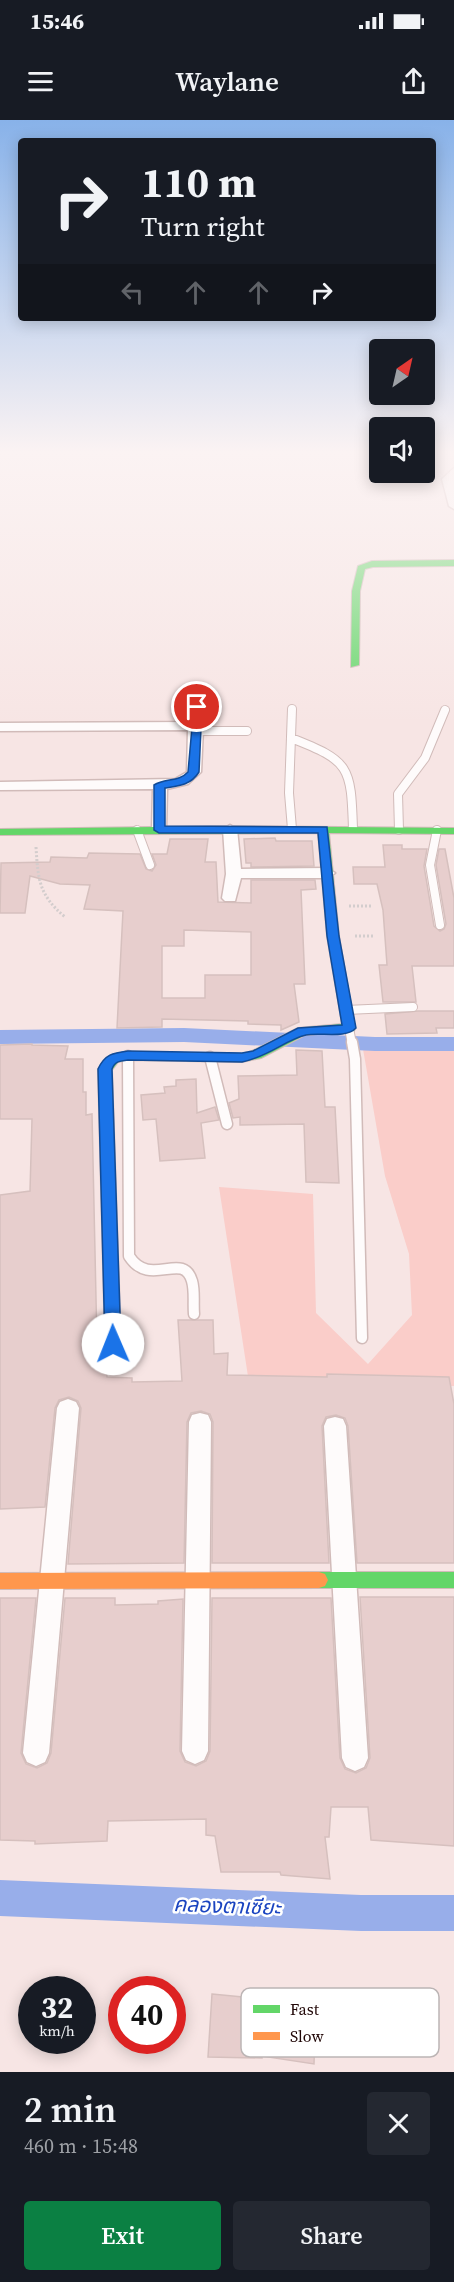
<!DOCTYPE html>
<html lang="en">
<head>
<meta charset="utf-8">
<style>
  body { margin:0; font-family:"Source Serif 4","Noto Sans Thai",serif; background:#242831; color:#f1f3f6; height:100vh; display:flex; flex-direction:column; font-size:22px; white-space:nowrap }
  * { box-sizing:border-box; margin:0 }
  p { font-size:20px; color:#9ea1a6 }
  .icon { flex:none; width:33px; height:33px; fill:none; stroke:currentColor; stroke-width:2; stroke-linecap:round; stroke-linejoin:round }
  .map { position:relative; height:1952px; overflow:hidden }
  .side { display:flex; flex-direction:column; background:#171b24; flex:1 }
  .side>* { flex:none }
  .banner { position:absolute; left:18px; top:18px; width:418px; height:183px; border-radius:6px; box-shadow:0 3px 15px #0003; background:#171b24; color:#f1f3f6; overflow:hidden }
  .needle { width:39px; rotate:34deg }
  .buttons { position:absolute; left:369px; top:219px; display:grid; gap:12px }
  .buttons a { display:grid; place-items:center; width:66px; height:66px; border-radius:6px; background:#171b24; box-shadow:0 3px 15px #0003; font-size:30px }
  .speed { position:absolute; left:18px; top:1856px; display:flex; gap:12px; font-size:30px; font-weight:700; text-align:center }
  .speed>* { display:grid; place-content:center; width:78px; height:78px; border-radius:50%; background:#171b24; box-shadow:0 3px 15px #0003; line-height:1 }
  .speed small { font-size:15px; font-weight:400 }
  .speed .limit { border:9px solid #d22; background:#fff; color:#111 }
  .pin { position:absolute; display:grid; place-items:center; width:51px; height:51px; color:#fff; margin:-26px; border:3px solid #fff; border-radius:50%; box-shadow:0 2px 6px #0007 }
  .me { position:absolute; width:66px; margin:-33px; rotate:359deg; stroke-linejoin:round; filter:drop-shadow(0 0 4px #0008) }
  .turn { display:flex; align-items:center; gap:21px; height:126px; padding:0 24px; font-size:27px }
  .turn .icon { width:78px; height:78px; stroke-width:2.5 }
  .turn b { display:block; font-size:42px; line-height:51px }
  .lanes { display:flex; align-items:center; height:57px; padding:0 24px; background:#0003; justify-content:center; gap:30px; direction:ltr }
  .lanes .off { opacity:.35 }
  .round { display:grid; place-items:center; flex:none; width:63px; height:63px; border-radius:6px; background:#242831 }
  .overview { display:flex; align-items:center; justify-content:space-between; height:102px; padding:0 24px }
  h1 { font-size:36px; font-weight:600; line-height:45px }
  .cta { display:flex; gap:12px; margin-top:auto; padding:12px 24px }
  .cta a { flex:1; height:69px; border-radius:6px; background:#0b8043; color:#fff; font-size:24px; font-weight:600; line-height:69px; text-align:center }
  .cta a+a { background:#242831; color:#f1f3f6 }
  .status { display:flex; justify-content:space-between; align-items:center; height:42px; padding:0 30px; background:#171b24; direction:ltr }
  .status svg { height:16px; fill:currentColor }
  header { display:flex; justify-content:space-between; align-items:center; height:78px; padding:0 24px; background:#171b24; font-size:27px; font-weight:600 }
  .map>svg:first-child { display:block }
  .green { fill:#facdc9 }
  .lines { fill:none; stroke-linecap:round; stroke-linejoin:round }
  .canal { fill:#98aeea; fill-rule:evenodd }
  .building { fill:#e7cecd; stroke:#d6c0be; stroke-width:1.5; fill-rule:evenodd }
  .lane-far1-casing { stroke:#d1bbb9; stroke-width:10 }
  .lane-casing { stroke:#d1bbb9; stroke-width:13 }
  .street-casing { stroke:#d1bbb9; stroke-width:3 }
  .fast-casing { stroke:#d1bbb9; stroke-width:2 }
  .slow-casing { stroke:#d1bbb9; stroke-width:2 }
  .path { stroke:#d3cdcd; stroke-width:3; stroke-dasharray:2 2; stroke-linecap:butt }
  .lane-far1 { stroke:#fefbfb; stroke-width:8 }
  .lane { stroke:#fefbfb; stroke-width:10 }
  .street { fill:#fefbfb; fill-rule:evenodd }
  .fast { fill:#63d668; fill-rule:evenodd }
  .slow { fill:#ff974d; fill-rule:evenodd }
  .route { fill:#1a73e8; stroke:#114b97; stroke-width:1.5 }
  .labels { text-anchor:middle; stroke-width:5; stroke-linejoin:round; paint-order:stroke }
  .near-water-label { font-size:21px; font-style:italic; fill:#1a44c0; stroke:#fff }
  .key { fill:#fff; stroke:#bcb5b5; stroke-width:1.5 }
  .key-label { font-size:16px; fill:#210707 }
</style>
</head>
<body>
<div class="status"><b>15:46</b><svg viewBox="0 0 49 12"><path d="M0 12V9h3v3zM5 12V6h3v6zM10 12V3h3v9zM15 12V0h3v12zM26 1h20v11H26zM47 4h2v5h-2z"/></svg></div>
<header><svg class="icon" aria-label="menu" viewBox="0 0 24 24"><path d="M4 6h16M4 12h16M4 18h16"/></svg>Waylane<svg class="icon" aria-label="share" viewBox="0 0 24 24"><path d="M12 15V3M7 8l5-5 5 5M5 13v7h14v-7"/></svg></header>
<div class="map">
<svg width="454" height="1952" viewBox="0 0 454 1952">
  <rect width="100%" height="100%" fill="#f7e5e4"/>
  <path class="green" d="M363,929L454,931V1266L249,1263L219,1067L313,1074L316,1193L368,1244L412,1195L409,1134L385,1056Z"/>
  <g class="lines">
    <path class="canal" d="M184,908L375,917H454V931H375L184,922L0,924V910Z
      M0,1760L361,1775H454V1811H361L0,1796Z"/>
  </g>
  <path class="building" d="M275,718L276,721H312L314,746L251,747V743H246L244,719Z
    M170,719H208L205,742H216L218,782L251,783V760H315L316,769L301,770L305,864H294L299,902L281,910V905L248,904V901L162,899V907L117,908L123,791L84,789L90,765L60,764L30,756L25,793H0L1,743L50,742L51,737L87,738L89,733L140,734L146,749L152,751L156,745L152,734H167ZM184,810L251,812V855H205V878H162V826H184Z
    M383,725H402V729H427L424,746L434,806L440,811L444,809L446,804L436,745L439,729H445L454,778V846H412L416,882H383L379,845H387L383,790L377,764H354L353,747H385Z
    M418,891H454V908H436L437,913L387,914L385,894Z
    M32,924V925L68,926L65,939H83V972H86V995L92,994L97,1224L101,1233L105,1235L107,1257L132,1258V1262L182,1261L178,1200H213L214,1234L228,1233L227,1255L327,1257V1254L449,1257L454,1284V1443H357L348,1306L345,1298L336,1295L326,1297L322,1306L329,1443H212L213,1302L210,1294L201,1291L191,1293L187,1302L184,1443L68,1444L81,1288L78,1281L69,1277L59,1280L55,1288L45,1387L0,1389V1075L30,1071L32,999H0V925Z
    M296,930L322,931L325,987H335L339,1063L306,1062L304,1004L240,1005V997L233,998L229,983L239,979L238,956L297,955Z
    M196,959L197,993L215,987L219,1000L201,1003L205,1038L160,1041L156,999L143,1000L141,975L165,973L164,967L176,966V960Z
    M360,1477H454V1726L371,1720L368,1687H331L329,1717H325L330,1759L281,1755L280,1752H221L215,1716L206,1715V1699L108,1701L107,1721L35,1724V1721L0,1720V1478H36L21,1633L26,1644L37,1648L47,1643L51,1633L65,1478H115V1485L158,1484V1481L183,1479L180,1631L185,1642L196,1646L206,1641L210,1631L212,1478H331L340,1638L345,1649L356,1653L366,1648L370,1638Z
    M212,1874L264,1879L263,1903L315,1914L314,1944L262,1936V1938L208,1937Z"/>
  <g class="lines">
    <g class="lane-far1-casing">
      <path id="lane-far1" d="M292,589L289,673L292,709
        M194,611H247
        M291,618C350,641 351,646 353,709
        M137,710L150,745
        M399,710L398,674L425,638L445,590
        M437,710L430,745L440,805
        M346,890L413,887
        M349,908L352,924"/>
    </g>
    <g class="lane-casing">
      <path id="lane" d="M352,922L355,939L362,1218
        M128,936L129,1136C150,1169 183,1130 192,1161C195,1171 193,1183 194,1194
        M210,937L227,1004"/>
    </g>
    <g class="street-casing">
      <path id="street" d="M454,348V389L449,386L442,359Z
        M197,583L204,587L201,652L188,664L167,669L166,710L164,713H154L152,710L153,669L0,670V662L175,659L187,652L188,610L0,611V603L189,602L190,587Z
        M230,705L237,709L241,749L327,748L335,753L327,758H241L235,781H225L222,778L226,754L223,709Z
        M68,1279L76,1282L79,1288L49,1633L45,1642L36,1646L27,1642L23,1633L57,1288L60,1282Z
        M200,1293L208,1295L211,1302L208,1631L204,1640L195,1644L186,1640L182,1631L189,1302L192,1295Z
        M335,1297L343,1299L346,1306L368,1638L364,1647L355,1651L346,1647L342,1638L324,1306L327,1299Z"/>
    </g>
    <g class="fast-casing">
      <path id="fast" d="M454,440V446L373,447L365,449L360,471L359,545L351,547L352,471L358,446L372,441Z
        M230,706L454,708V714L329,713L339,816L355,908L354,911L305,915L261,938L242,942L128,940L118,942L112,950L121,1224L119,1228L113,1230L107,1228L105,1224L98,949C107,936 113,934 128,932L242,934L252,931L298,908L342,904L327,816L318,713L0,715V709Z
        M319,1452H454V1468H319L313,1466L310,1460L313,1454Z"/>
    </g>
    <g class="slow-casing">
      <path id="slow" d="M319,1452L325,1454L328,1460L325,1466L319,1468L0,1469V1453Z"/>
    </g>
    <path class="path" d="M36,727C38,760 39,775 65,797
      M349,786H372
      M355,816H373"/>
    <use href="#lane-far1" class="lane-far1"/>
    <use href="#lane" class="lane"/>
    <use href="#street" class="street"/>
    <use href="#fast" class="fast"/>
    <use href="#slow" class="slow"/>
  </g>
  <linearGradient id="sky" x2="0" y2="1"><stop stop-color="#88b2e9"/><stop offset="0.55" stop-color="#fbf3f3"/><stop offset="1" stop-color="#fbf3f3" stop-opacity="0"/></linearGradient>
  <rect width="454" height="605" fill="url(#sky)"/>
  <path class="route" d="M194,585L202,587L199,652C191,665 179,666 165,668V706L327,707L339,816L356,908C346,919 320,912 306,915C285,920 268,937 242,942L128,940C120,941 115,941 112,949L121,1224L118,1228L113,1230L107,1228L105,1224L98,949C105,934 113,933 128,931L242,933L253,931L298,908L342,905L327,816L318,713H159L154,710V665C165,658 179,662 188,652Z"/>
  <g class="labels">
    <g class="near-water-label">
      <text transform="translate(227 1786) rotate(2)" y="7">คลองตาเซียะ</text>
    </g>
  </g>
  <rect x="241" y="1868" width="198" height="69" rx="9" class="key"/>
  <rect x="253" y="1885" width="27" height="8" fill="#63d668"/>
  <rect x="253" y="1912" width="27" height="8" fill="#ff974d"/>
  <g class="key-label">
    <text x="290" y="1895">Fast</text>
    <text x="290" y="1922">Slow</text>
  </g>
</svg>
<div class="buttons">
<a><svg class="needle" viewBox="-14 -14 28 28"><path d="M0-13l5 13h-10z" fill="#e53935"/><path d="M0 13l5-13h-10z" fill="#9ea1a6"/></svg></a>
<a><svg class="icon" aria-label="sound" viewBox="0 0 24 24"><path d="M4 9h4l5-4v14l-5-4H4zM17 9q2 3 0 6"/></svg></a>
</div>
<div class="speed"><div>32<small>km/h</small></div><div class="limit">40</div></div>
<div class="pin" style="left:197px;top:587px;background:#d93025"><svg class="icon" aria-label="arrive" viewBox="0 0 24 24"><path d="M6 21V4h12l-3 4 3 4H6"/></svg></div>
<svg class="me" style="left:113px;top:1224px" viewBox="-20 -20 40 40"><circle r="19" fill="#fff"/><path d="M0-13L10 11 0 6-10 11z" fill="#1a73e8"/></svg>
<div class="banner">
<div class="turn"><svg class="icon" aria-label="right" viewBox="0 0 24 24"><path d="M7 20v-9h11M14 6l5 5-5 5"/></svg><div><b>110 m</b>Turn right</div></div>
<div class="lanes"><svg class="icon off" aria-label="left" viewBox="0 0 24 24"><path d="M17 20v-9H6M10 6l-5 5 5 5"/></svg><svg class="icon off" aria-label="ahead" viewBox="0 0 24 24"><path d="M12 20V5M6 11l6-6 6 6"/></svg><svg class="icon off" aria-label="ahead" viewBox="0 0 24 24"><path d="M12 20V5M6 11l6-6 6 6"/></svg><svg class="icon" aria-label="right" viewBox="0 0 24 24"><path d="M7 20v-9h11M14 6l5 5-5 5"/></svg></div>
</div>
</div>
<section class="side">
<div class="overview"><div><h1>2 min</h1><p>460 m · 15:48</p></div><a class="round"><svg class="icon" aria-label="close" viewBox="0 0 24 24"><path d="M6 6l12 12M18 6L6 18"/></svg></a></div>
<div class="cta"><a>Exit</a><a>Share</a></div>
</section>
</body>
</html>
